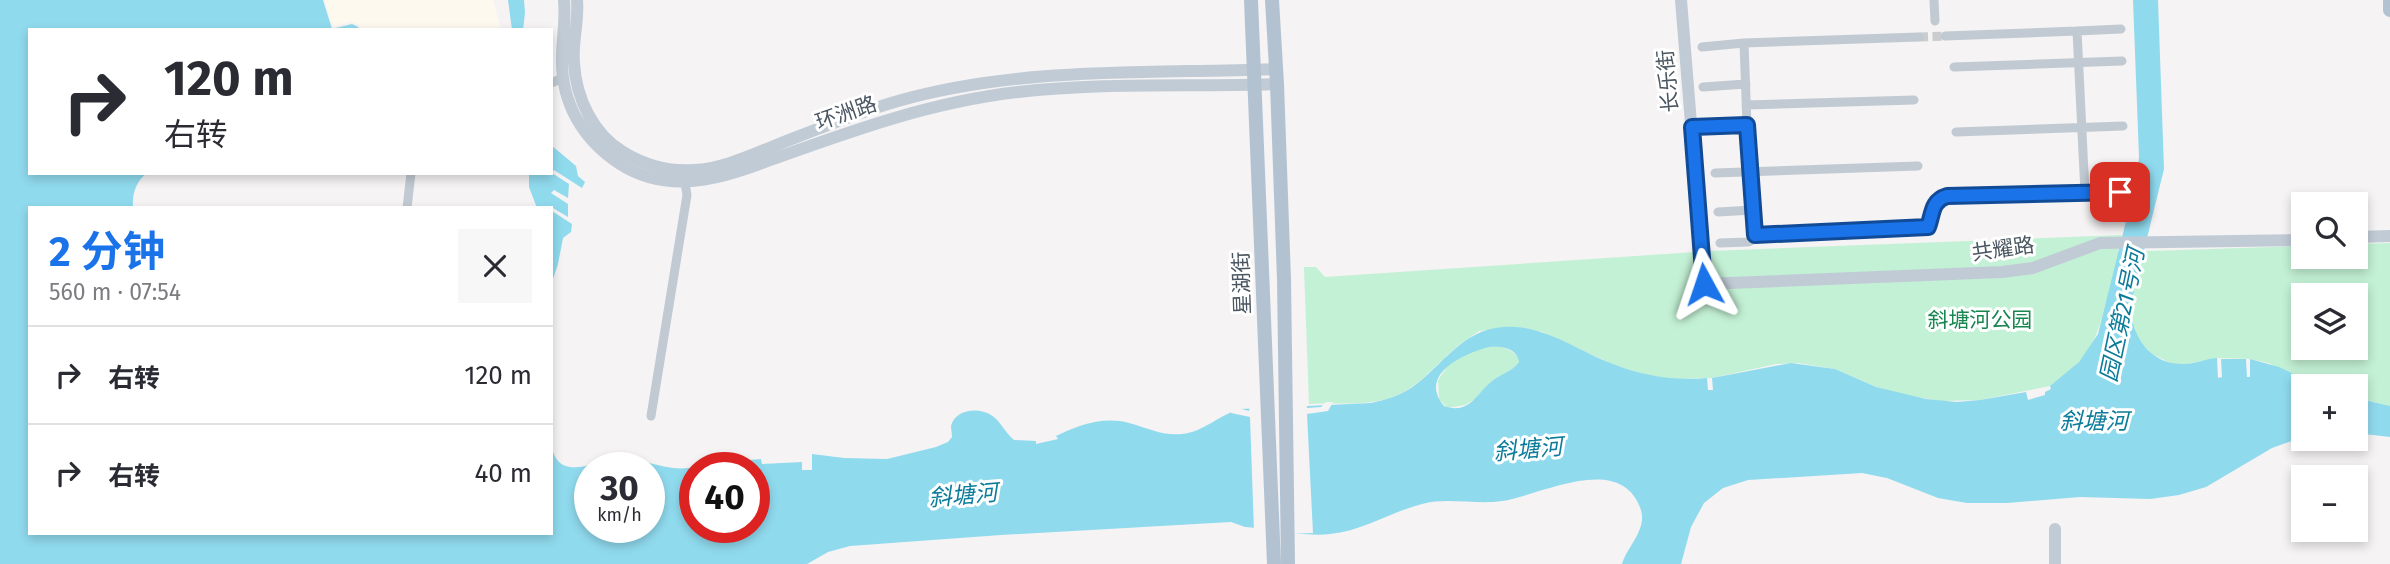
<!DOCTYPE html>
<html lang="zh">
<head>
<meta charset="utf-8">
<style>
  body { margin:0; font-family:"Fira Sans","Noto Sans SC",sans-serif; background:#f7f7f7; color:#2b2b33; height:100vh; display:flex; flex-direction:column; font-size:26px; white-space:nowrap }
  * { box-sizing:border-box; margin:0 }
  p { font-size:23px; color:#7c7c81 }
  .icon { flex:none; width:38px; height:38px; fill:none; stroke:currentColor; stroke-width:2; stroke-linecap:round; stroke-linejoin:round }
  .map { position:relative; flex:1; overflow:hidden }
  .drawer { position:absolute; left:28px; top:206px; width:525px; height:329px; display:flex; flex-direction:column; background:#fff; border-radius:0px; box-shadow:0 4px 10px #0003 }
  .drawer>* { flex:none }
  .banner { position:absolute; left:28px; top:28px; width:525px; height:147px; border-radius:0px; box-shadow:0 4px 10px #0003; background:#fff; color:#2b2b33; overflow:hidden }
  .fabs { position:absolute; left:2291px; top:192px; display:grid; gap:14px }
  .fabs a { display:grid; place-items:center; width:77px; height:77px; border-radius:0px; background:#fff; box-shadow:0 4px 10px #0003; font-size:35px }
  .speed { position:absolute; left:574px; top:452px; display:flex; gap:14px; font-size:35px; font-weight:700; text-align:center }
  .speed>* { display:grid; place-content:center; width:91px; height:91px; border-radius:50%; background:#fff; box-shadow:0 4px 10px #0003; line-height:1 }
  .speed small { font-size:18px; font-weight:400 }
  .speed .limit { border:10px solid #d22; background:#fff; color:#111 }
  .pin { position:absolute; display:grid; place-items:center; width:60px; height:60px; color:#fff; margin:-30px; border-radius:14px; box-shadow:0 4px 10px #0006 }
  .me { position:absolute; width:77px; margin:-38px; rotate:355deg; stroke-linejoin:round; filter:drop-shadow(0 0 5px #0008) }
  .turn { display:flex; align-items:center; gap:24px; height:147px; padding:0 21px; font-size:32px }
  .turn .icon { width:91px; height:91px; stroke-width:2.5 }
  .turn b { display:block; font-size:49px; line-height:60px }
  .round { display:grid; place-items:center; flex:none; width:74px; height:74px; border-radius:0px; background:#f7f7f7 }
  .summary { display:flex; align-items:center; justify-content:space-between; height:119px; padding:0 21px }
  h1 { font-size:42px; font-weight:700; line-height:52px; color:#1a73e8 }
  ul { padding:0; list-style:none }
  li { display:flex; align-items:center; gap:21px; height:98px; padding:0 21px; border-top:2px solid #e1e1e2 }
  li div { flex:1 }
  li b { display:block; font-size:26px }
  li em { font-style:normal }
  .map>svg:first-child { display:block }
  .commercial { fill:#fdf9ef }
  .green { fill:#c3f1d5; fill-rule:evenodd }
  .water { fill:#90daee; fill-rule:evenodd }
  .pier { fill:#f5f3f3 }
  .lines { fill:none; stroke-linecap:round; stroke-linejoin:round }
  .street-tunnel { stroke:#caccce; stroke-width:9; stroke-dasharray:9 4.5; stroke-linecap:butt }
  .street { stroke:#c1cad2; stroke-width:9 }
  .secondary { stroke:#c1cbd6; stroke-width:12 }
  .primary { stroke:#b3c2d1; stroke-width:14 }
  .route-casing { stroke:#114b97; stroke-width:18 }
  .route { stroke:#1a73e8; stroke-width:12 }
  .labels { text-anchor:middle; stroke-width:6; stroke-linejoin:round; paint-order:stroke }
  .street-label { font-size:21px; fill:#4a5661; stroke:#fff }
  .park-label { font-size:21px; fill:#17864f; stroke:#fff }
  .water-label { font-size:23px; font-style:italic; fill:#0c7c9b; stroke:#fff }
</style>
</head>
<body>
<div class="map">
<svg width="2390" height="564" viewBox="0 0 2390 564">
  <rect width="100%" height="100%" fill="#f5f3f3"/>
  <path class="commercial" d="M324,0H493L501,29L361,30L359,25L351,22L333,27Z"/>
  <path class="green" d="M2122,235L2118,252L2303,246V257H2356V244L2390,243V406L2356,398V387H2321L2268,363L2250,359L2217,358L2186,364H2172L2152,354L2142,344L2137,337L2132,321L2105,306C2095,347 2084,362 2050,386L1980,400L1942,401L1902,395L1876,387L1835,369L1798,363L1776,364L1712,378L1673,379L1647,375L1614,365L1543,332L1510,327L1479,331L1459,345L1445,357L1451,362C1470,350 1501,336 1519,358V362L1515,367L1486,387L1477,398L1465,405L1448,408L1439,400L1438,380L1449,364L1442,360C1433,369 1423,379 1413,386C1383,409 1344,402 1309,404L1304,267H1316L1325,277L1710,251ZM2303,296H2356V348H2303Z"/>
  <path class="water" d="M0,0H323L332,29L352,24L358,27L359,30H30V173H147C136,181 132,194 133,208H30V534H551V447C554,454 556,461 563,465C581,473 600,458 618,458C645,458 667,473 695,467V527H754V467H695L737,457V461L761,459L762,464L802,462V470H812V454L844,458L887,459L936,447L948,442L952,437C952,434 951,429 951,426C955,409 979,407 991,415C1000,420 1005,433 1014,440L1036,441V444L1058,439L1056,436C1079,425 1103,416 1129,423C1148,428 1162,436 1182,434C1204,432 1220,414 1241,409L1371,403C1385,400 1399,396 1411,388C1443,366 1461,330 1503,327C1544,324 1576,350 1613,364C1644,376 1674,381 1707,378L1708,390H1713L1712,378L1791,363L1835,369L1876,387L1926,399L1957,402L1980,400L2026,392L2028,400L2045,395V392L2051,389L2050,386L2079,362L2098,334L2137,177L2139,157L2133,0H2158L2164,169L2131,303C2129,334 2150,365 2183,364C2195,364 2205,359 2217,358L2218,378L2222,377L2221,359H2246L2247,377H2250V359L2279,367L2321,387H2303V437L2272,448L2206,487L2179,495L2150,499L2080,497L2007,503H1967L1938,498L1887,478L1862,473L1748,480L1723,488L1704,503L1691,527L1681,564H1622C1627,547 1647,530 1641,510C1621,451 1542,495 1502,501C1476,505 1447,497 1422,504C1391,512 1362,531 1330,534C1306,537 1270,529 1245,527L1231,522L1001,535L850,546L828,552L807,564H0ZM1489,347C1501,346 1517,348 1519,362C1512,372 1500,374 1491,382C1476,394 1470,415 1444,406C1417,374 1465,353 1489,347ZM590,467H649V527H590Z
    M508,0H524L525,13L523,30H512Z
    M551,145L576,166L578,176L585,182L582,188L554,170L552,173L569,184L568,198L554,190L551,193L568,204V217L553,208L552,211L572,224L571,232L563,238L558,264L551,285V208H537L529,187V174L551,173Z
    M2356,398L2390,406V437L2356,433Z"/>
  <path class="pier" d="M1306,401L1307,408L1321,407L1326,402H1333L1328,411L1307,414L1313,533L1285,534L1254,532L1250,417L1231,413L1234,407L1249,411L1250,404Z"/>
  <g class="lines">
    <path class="street-tunnel" d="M1919,37L1945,36"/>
    <path class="street" d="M1934,0L1935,21
      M2077,31L2121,29
      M1702,47L1744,43
      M1954,67L2122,61
      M551,83L563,78
      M1703,87L1746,84
      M1746,105L1914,100
      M1747,125L1744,43L1919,37
      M1691,127L1747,125L1755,235L1928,227C1933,214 1931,201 1946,196L2085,193L2077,31L1945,36
      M1956,132L2123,126
      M1715,173L1918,166
      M2085,193H2120
      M407,208L411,173
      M1718,212L1753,210
      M1720,243L1748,242L1751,241L1755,235
      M651,416L687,195L685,183"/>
    <path class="secondary" d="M564,0C566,19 562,39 562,58C561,103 583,140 620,164C670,196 723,178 773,159C854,130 931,102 1018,92C1104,82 1191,87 1277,84
      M577,0C579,21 572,42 574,63C576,98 593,134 623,152C644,165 669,172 694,170C721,169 749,156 774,146C815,130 856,113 898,101C1021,66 1150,74 1276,69
      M1681,0L1704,284L2002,272L2033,268L2100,243L2303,240
      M2356,237L2390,236
      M2055,529V564"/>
    <path class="primary" d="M1251,0L1274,564
      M1272,0L1277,84L1284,279L1288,564
      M2390,0V10"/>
  </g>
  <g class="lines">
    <g class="route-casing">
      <path id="route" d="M1704,284L1692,127L1747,125L1755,235L1928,227C1933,214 1931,201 1947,196L2120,192"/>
    </g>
    <use href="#route" class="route"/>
  </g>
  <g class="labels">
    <g class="street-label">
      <text transform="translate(1668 81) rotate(-95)" y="7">长乐街</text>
      <text transform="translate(846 113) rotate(-19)" y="7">环洲路</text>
      <text transform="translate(2003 249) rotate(-8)" y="7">共耀路</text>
      <text transform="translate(1242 283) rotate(-92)" y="7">星湖街</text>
    </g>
    <g class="park-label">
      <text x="1980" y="327">斜塘河公园</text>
    </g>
    <g class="water-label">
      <text transform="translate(2122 315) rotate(-78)" y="8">园区第21号河</text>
      <text x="2094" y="429">斜塘河</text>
      <text transform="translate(1528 449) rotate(-5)" y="8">斜塘河</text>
      <text transform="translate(963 495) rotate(-5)" y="8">斜塘河</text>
    </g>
  </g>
</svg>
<div class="fabs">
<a><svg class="icon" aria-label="search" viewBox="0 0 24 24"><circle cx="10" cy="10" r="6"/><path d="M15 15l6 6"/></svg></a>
<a><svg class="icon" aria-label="layers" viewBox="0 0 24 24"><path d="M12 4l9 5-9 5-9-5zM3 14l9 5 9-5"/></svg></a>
<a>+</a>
<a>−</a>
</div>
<div class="speed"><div>30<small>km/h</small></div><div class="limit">40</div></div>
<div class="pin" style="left:2120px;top:192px;background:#d93025"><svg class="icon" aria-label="arrive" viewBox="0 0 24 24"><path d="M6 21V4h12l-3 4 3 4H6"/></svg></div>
<svg class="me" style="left:1704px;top:284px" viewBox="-20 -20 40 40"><path d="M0-17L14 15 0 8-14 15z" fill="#1a73e8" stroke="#fff" stroke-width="4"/></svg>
<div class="banner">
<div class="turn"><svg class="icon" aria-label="right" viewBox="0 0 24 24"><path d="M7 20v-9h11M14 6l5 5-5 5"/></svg><div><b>120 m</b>右转</div></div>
</div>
<section class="drawer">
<div class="summary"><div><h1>2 分钟</h1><p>560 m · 07:54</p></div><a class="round"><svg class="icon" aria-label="close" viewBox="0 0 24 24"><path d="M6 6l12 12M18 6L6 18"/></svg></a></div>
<ul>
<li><svg class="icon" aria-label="right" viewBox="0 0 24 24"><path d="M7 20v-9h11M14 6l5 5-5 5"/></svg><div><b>右转</b></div><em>120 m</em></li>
<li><svg class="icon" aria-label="right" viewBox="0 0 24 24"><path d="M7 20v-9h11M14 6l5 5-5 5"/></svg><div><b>右转</b></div><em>40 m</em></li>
</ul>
</section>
</div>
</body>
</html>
